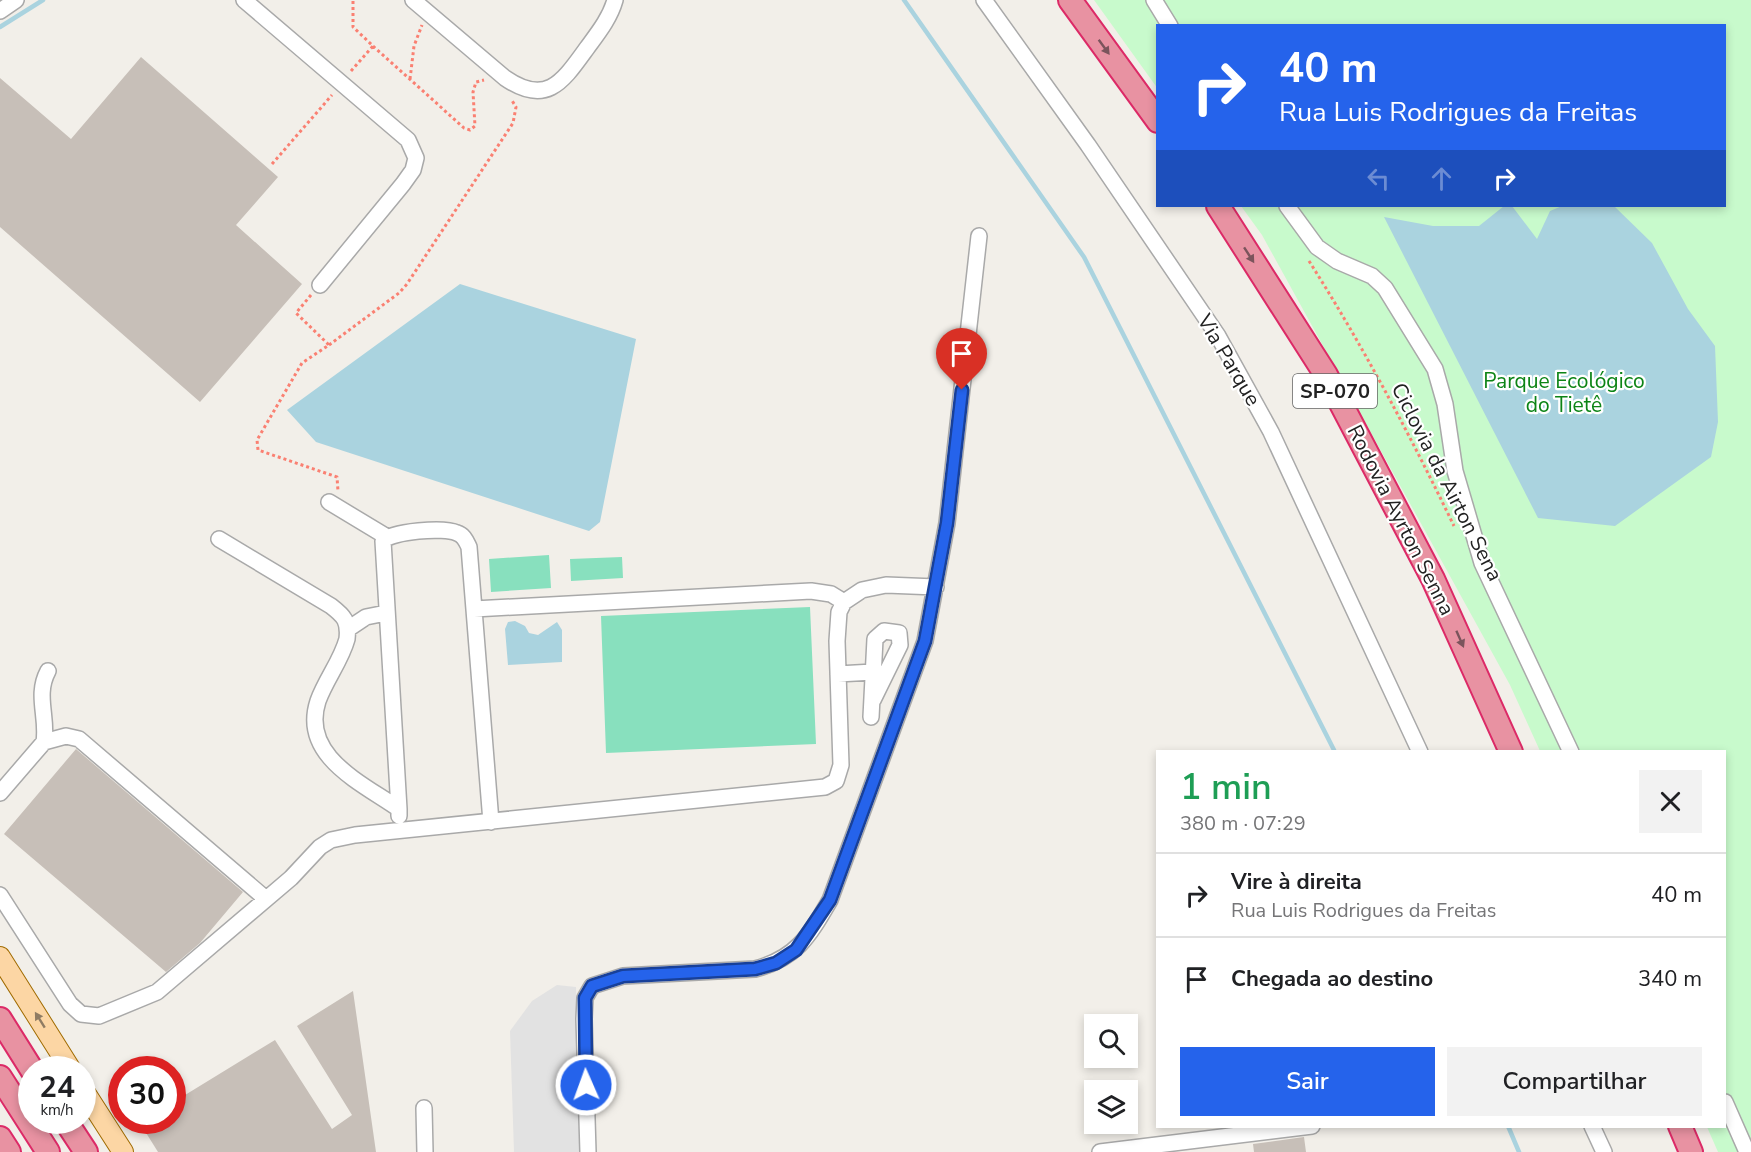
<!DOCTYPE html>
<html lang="pt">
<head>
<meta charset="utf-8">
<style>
  body { margin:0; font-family:"Nunito Sans",sans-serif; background:#f2f2f2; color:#202124; height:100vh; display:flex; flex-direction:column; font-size:22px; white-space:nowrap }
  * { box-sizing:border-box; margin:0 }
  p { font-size:20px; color:#757577 }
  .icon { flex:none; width:33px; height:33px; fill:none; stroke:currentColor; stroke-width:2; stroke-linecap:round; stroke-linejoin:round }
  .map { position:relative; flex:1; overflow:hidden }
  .drawer { position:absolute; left:1156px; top:750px; width:570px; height:378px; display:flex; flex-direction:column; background:#fff; border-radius:0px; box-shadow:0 3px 9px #0003 }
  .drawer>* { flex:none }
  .guide { position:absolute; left:1156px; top:24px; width:570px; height:183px; border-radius:0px; box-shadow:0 3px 9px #0003; background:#2563eb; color:#fff; overflow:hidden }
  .controls { position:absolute; left:1084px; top:1014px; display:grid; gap:12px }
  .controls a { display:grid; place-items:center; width:54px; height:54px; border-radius:0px; background:#fff; box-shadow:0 3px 9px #0003; font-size:30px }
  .speed { position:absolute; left:18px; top:1056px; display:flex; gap:12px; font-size:30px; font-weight:700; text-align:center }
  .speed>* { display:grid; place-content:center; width:78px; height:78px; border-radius:50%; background:#fff; box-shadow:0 3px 9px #0003; line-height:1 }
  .speed small { font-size:15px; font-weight:400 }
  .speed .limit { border:9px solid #d22; background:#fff; color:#111 }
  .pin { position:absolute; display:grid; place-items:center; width:51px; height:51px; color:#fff; margin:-62px -26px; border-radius:50% 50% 50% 0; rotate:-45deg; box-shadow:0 0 6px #0007 }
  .pin .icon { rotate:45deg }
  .me { position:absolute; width:66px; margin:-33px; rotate:358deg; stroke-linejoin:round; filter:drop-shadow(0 0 4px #0008) }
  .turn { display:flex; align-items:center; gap:21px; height:126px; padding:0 24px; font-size:27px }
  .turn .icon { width:78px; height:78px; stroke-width:2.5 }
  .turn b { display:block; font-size:42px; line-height:51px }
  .lanes { display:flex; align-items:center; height:57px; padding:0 24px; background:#0003; justify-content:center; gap:30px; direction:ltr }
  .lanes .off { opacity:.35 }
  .round { display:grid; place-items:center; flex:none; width:63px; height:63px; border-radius:0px; background:#f2f2f2 }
  .overview { display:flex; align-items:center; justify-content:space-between; height:102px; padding:0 24px }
  h1 { font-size:36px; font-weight:600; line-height:45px; color:#1e9e55 }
  .button { display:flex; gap:12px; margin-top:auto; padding:12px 24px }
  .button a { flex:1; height:69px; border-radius:0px; background:#2563eb; color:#fff; font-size:24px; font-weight:600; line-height:69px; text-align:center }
  .button a+a { background:#f2f2f2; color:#202124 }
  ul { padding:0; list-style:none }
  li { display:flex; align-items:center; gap:18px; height:84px; padding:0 24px; border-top:2px solid #e0e0e0 }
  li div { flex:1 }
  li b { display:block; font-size:22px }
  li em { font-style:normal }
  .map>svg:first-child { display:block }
  .park { fill:#c8facc }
  .pitch { fill:#88e0be }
  .parking { fill:#e2e2e2 }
  .water { fill:#aad3df }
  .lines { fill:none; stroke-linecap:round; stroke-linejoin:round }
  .stream { stroke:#aad3df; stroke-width:4.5 }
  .building { fill:#c7bfb8 }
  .minor-casing { stroke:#a9a9a9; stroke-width:18 }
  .major-casing { stroke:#a06b00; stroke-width:22 }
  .highway-casing { stroke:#dc2a67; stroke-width:26 }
  .path { stroke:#fa8072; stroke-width:3; stroke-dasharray:3 3; stroke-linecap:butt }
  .minor { stroke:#fff; stroke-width:15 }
  .major { stroke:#fcd6a4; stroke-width:20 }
  .highway { stroke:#e892a2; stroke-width:22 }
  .oneway { fill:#7b545c }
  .oneway2 { fill:#8f7c63 }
  .route-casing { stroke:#184099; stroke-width:15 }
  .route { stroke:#2563eb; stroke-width:10 }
  .labels { text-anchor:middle; stroke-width:4.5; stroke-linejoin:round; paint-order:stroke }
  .shield { fill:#fff; stroke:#646464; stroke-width:1.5 }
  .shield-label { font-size:20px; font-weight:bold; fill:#222 }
  .street-label { font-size:21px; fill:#222; stroke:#fff }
  .park-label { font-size:21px; fill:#0c8416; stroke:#fff }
</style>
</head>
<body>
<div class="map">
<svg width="1751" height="1152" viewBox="0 0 1751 1152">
  <rect width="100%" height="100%" fill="#f2efe9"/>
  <path class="park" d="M1094,0H1751V1152H1718L1707,1127L1725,1126V752L1540,751L1510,685L1262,235L1241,206H1725V26H1158V89Z"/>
  <path class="pitch" d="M549,555L551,588L491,592L489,559Z
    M622,557L623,578L571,581L570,559Z
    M810,607L816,744L606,753L601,616Z"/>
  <path class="parking" d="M557,985L576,987L581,1152H514L510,1031L532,1001Z"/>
  <path class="water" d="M1504,206H1512L1537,239L1550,211L1562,206H1614L1652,243L1688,309L1715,346L1718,422L1711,457L1615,526L1538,518L1384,217L1433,226H1479Z
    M460,284L636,339L600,522L589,531L316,442L287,410Z
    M515,621L525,626L529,633L538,635L557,622L562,630V662L508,665L505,629L508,622Z"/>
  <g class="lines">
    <path class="stream" d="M904,0L1084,257L1335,752
      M0,27L43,0
      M1508,1126L1519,1152"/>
  </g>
  <path class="building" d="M141,57L278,177L236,225L302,284L200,402L0,227V78L71,139Z
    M76,749L243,892L200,943L166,972L4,834Z
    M353,991L376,1152H158L138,1120H172V1103L275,1040L332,1129L352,1115L297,1026Z
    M1304,1137L1306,1152H1254L1253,1144Z"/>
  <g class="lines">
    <g class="minor-casing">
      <path id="minor" d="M244,0L408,140L416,158L413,170L403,184L320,285
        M413,0L505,78C547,107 563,81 587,48C598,33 610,18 615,0
        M984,0L1088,145L1218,336L1271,432L1420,752
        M1154,0L1170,26
        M0,11L16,0
        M1287,206L1317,247L1337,261L1372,276L1385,288L1435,369L1445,404L1455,471L1482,563L1571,752
        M329,502L387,537
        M219,539L331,606C344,616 349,621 347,639C341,661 326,679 318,701C300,756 362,783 399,809V816
        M474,609L811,591L831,594L844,602
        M348,629L366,617L386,613
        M838,674L873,672
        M871,717L875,639L884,631L899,633L900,645L873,700
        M44,742C48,717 35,695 48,671
        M0,793L44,742L66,736L79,739L266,899
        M399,809L383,541C392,531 444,527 457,533C464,535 466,541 469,547L491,822
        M0,895L70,1004L81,1014L99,1016L157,992L291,878L320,847L331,840L355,835L825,787L836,781L841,765L837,641L839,612L844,602L862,590L886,585L936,587
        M1725,1102L1747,1152
        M424,1108L425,1152
        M1592,1126L1604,1152
        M588,1152L584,1019L585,998L592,986L623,976L755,969C797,958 809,936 830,900L925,641L947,523L979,236
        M1100,1152L1312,1126"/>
    </g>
    <g class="major-casing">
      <path id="major" d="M0,957L71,1070
        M82,1088L123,1152"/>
    </g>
    <g class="highway-casing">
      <path id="highway" d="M1070,0L1158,121
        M1218,206L1326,375L1433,579L1511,752
        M0,1019L32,1070
        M0,1077L48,1152
        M65,1120L86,1152
        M1680,1126L1691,1152
        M0,1138L9,1152"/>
    </g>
    <path class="path" d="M373,46L464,128L470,130L475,126L473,92L476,82L484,80
      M351,71L373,46L353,27V0
      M410,79L414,46L422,25
      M272,164L332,95
      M1309,261C1363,346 1410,435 1454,526
      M311,295L296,313L329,345L302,363L257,440L258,450L337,477L338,491
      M329,345L399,293L407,284L513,123L516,107L511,99"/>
    <use href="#minor" class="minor"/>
    <use href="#major" class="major"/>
    <use href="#highway" class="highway"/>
  </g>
  <defs><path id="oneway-solid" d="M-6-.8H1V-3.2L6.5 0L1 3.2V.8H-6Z" transform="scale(1.5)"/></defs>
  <g class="oneway">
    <use href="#oneway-solid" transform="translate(1104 47) rotate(54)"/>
    <use href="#oneway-solid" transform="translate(1249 255) rotate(57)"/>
    <use href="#oneway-solid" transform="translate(1460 639) rotate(66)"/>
  </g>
  <use class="oneway2" href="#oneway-solid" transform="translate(40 1020) rotate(-122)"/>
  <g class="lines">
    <g class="route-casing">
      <path id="route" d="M586,1085L585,998L592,986L623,976L755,969L776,963L796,950L830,900L925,641L947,523L962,390"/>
    </g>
    <use href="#route" class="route"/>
  </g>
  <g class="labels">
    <rect class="shield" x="1293" y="374" width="84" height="34" rx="4.5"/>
    <g class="shield-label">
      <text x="1335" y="398">SP-070</text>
    </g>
    <g class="street-label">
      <text transform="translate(1229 360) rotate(59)" y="7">Via Parque</text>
      <text transform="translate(1447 482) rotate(63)" y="7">Ciclovia da Airton Sena</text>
      <text transform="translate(1401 520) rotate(63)" y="7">Rodovia Ayrton Senna</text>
    </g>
    <g class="park-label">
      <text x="1564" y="388">Parque Ecológico<tspan x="1564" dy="24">do Tietê</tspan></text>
    </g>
  </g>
</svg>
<div class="controls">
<a><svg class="icon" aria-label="search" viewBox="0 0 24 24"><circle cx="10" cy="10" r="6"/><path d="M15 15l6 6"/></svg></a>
<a><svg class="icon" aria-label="layers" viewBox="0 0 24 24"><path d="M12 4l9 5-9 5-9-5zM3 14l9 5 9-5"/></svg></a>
</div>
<div class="speed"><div>24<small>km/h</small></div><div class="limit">30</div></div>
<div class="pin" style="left:962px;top:390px;background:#d93025"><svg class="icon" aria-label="arrive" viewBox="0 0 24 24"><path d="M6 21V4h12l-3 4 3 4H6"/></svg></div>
<svg class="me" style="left:586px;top:1085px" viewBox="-20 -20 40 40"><circle r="17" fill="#2563eb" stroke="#fff" stroke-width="3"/><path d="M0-11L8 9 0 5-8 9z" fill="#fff"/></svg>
<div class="guide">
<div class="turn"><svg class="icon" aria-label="right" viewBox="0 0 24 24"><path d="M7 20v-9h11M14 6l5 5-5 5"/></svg><div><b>40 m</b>Rua Luis Rodrigues da Freitas</div></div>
<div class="lanes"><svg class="icon off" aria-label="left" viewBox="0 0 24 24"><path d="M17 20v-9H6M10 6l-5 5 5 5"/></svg><svg class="icon off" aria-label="ahead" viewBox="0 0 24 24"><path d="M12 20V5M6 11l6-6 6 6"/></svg><svg class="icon" aria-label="right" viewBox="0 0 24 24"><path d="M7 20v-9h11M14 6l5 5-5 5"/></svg></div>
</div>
<section class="drawer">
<div class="overview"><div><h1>1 min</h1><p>380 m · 07:29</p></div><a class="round"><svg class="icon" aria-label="close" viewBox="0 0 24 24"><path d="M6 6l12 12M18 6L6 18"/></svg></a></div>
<ul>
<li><svg class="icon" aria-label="right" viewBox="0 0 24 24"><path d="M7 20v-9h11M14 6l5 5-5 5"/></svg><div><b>Vire à direita</b><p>Rua Luis Rodrigues da Freitas</p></div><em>40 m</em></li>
<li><svg class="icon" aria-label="arrive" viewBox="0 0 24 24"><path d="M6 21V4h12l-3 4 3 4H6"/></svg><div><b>Chegada ao destino</b></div><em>340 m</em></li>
</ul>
<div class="button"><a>Sair</a><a>Compartilhar</a></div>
</section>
</div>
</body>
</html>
